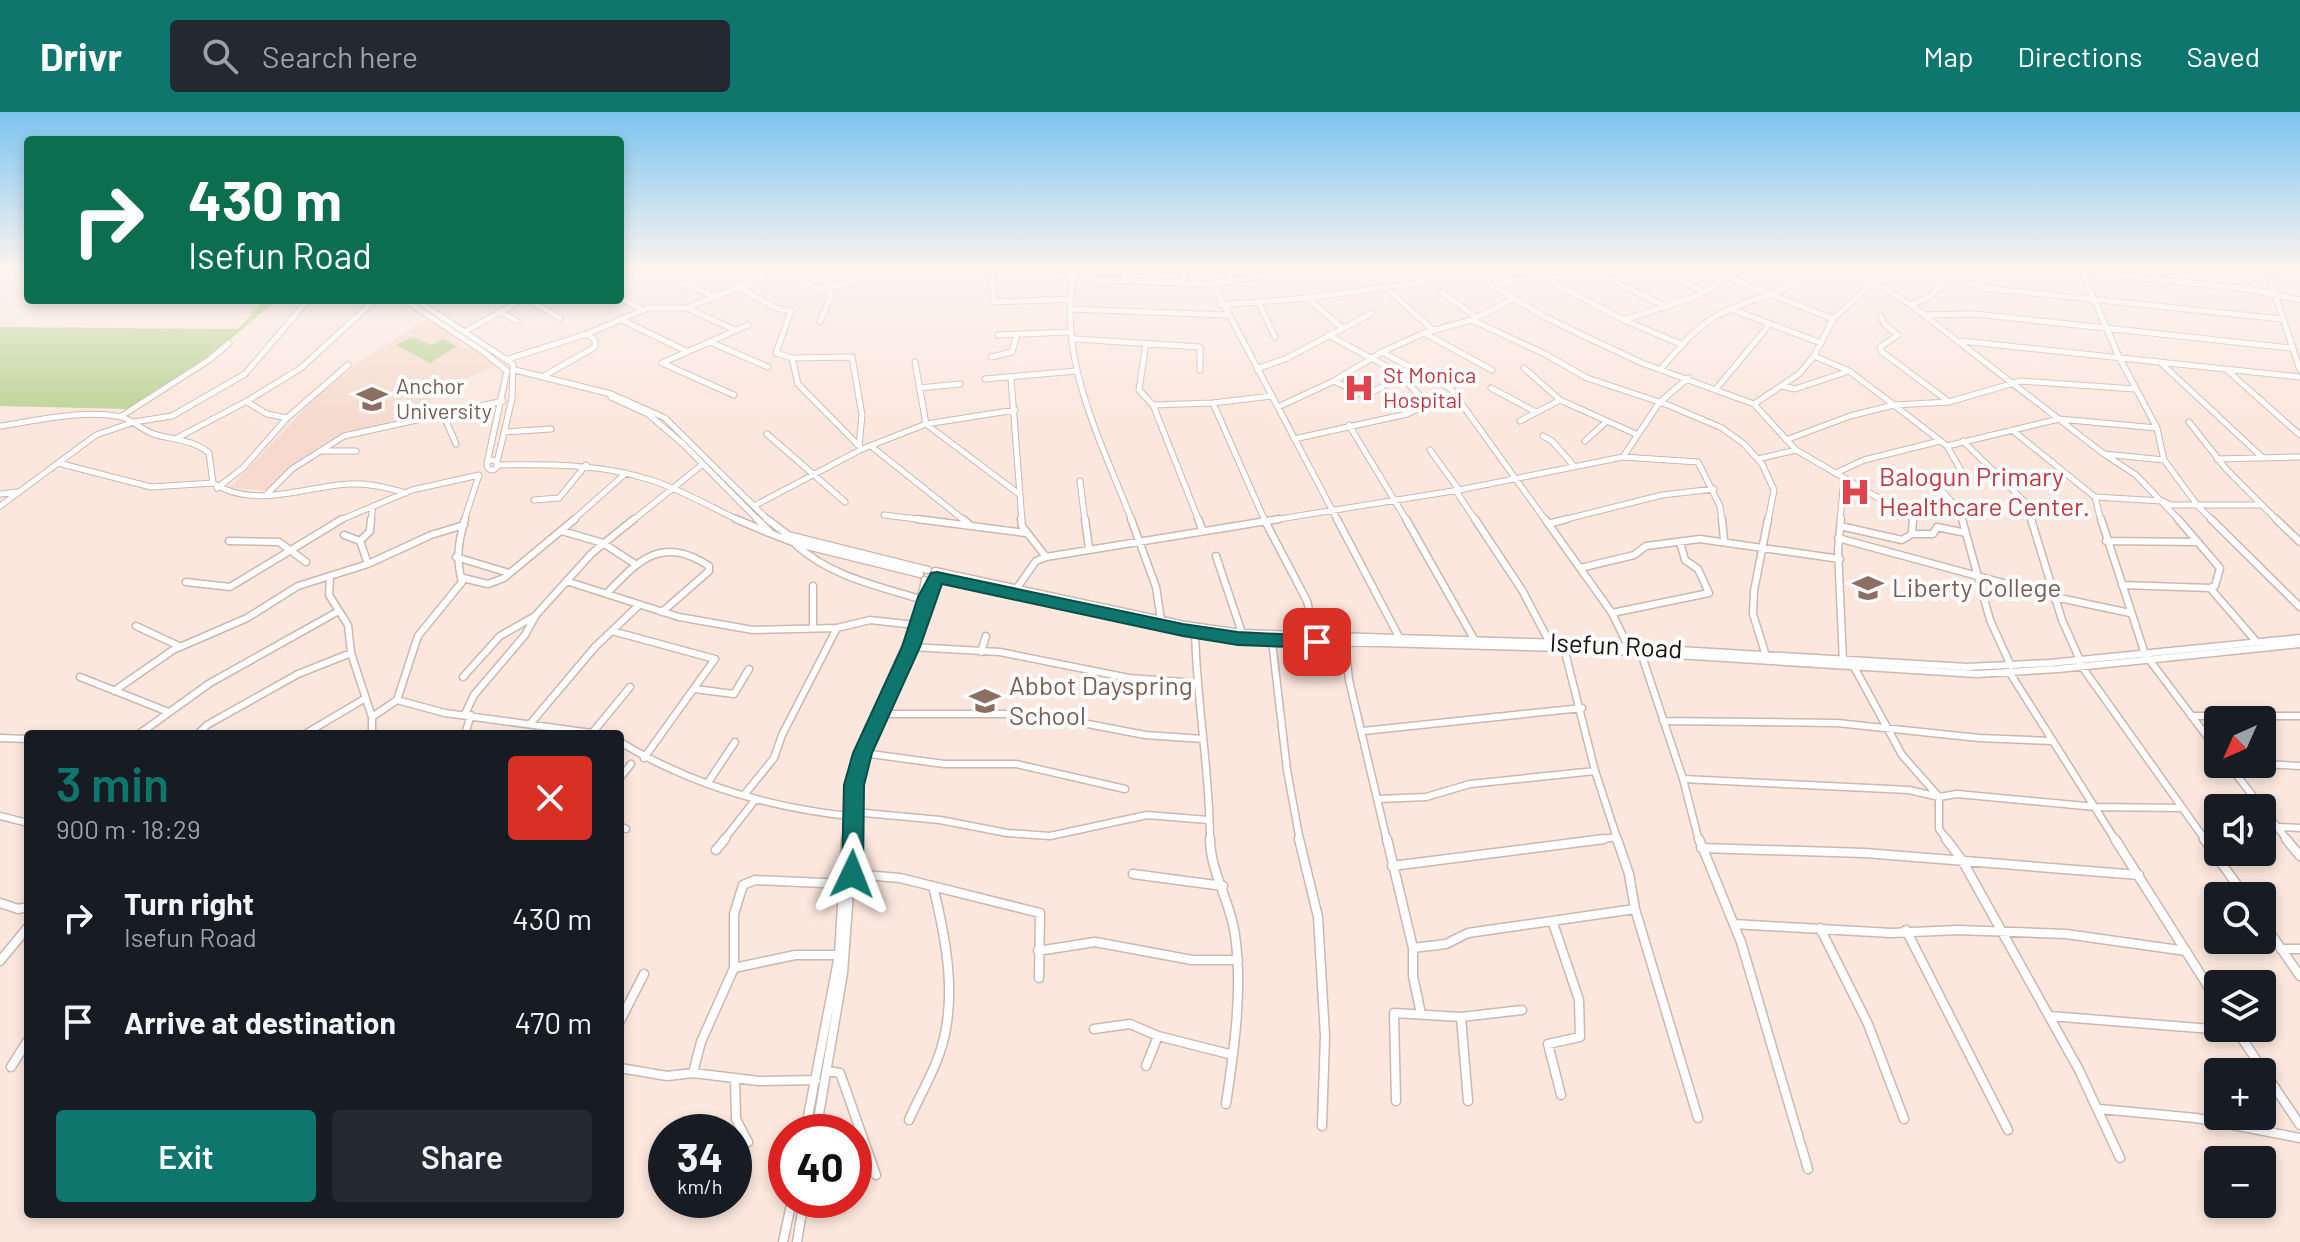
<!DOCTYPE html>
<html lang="en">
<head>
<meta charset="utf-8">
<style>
  body { margin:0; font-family:Barlow,sans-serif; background:#242831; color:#f1f3f6; height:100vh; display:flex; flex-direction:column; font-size:30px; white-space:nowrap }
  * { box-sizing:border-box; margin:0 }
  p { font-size:26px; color:#9ea1a6 }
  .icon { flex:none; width:44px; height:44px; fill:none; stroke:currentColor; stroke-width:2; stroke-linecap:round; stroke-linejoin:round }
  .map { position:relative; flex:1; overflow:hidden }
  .side { position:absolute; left:24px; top:618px; width:600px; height:488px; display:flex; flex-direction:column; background:#171b24; border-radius:8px; box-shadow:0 4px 12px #0003 }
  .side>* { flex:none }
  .guide { position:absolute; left:24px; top:24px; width:600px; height:168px; border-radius:8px; box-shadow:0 4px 12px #0003; background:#0b6e4f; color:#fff; overflow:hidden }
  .needle { width:52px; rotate:225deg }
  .tools { position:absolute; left:2204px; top:594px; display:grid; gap:16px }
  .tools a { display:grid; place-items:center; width:72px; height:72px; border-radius:8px; background:#171b24; box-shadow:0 4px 12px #0003; font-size:40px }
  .speed { position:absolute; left:648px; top:1002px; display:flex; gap:16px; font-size:40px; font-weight:700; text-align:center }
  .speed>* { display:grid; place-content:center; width:104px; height:104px; border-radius:50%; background:#171b24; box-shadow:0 4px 12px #0003; line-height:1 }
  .speed small { font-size:20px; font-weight:400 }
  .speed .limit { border:12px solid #d22; background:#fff; color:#111 }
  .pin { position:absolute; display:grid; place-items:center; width:68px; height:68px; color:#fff; margin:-34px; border-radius:16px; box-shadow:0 4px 12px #0006 }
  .me { position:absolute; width:88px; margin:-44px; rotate:2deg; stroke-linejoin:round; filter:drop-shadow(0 0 6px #0008) }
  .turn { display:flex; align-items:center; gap:28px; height:168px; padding:0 32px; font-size:36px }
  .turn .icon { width:104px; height:104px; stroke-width:2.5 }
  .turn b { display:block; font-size:56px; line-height:68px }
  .round { display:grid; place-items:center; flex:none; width:84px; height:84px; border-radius:8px; background:#242831 }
  .overview { display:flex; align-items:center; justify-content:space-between; height:136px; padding:0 32px }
  h1 { font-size:48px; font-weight:600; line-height:60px; color:#0f766e }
  .action { display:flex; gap:16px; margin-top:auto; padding:16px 32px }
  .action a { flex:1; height:92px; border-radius:8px; background:#0f766e; color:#fff; font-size:32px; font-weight:600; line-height:92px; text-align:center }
  .action a+a { background:#242831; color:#f1f3f6 }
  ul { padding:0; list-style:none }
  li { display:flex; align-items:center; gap:24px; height:104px; padding:0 32px }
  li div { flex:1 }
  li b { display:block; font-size:30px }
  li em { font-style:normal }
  header { display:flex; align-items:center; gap:48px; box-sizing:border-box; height:112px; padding:0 40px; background:#0f766e; color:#fff }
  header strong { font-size:38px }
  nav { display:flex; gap:44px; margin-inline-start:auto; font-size:28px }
  .search { width:560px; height:72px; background:#242831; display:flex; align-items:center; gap:20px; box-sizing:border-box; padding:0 28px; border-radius:8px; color:#9ea1a6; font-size:30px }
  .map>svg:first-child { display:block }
  .built { fill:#f5dacd }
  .green { fill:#b8d392 }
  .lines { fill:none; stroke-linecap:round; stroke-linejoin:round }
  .minor-far2-casing { stroke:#cbb8af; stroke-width:7 }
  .minor-far1-casing { stroke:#cbb8af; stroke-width:9 }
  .minor-casing { stroke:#cbb8af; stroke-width:11 }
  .minor-far2 { stroke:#fff; stroke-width:5 }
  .minor-far1 { stroke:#fff; stroke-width:6 }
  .minor { stroke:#fff; stroke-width:8 }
  .route { fill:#0f766e; stroke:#0a4d48; stroke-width:2 }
  .labels { text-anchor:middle; stroke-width:8; stroke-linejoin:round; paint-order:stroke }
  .far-health-label { font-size:22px; fill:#be3a42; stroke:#fff; text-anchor:start }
  .far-education-label { font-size:22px; fill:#785e54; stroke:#fff; text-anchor:start }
  .health-label { font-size:26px; fill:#be3a42; stroke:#fff; text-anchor:start }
  .education-label { font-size:26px; fill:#785e54; stroke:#fff; text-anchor:start }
  .street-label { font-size:26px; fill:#191310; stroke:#fff }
</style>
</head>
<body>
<header>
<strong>Drivr</strong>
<div class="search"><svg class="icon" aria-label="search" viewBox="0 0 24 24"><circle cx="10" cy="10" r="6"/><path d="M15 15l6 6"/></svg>Search here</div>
<nav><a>Map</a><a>Directions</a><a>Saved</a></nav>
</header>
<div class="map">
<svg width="2300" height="1130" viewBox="0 0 2300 1130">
  <rect width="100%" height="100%" fill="#fbe7de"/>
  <path class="built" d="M428,206L459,228L461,235L475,238L498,253L430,282L432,301L350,321L323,332L267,378L230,376L322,279L364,247Z"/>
  <path class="green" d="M264,188H277L208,246L129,297L0,294V215L238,217Z
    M413,225L431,233L443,227L457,234L430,251L396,233Z"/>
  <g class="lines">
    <g class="minor-far2-casing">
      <path id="minor-far2" d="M654,155L663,163L716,185
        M739,155L767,164
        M857,155L867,161
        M893,155L895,158
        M991,155L994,190L1070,187
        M1045,155L1048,164L1073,163
        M1076,155C1053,241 1102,330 1132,409
        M1225,155L1232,170
        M1462,155L1543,204L1580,222L1642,251L1754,292L1796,338L1913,406V409
        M1523,155L1624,208L1683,233
        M1585,155L1663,193
        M1652,155L1705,180
        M1721,155L1736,162
        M1923,155L1984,176L2282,207
        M1992,155L2021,161L2019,155
        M2080,155L2119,245L2157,316L2164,348L2198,394L2213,409
        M2266,155L2300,258
        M783,157L820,178L853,169
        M2083,160L2249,177L2300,188
        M1071,167L1213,172L1319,155
        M1732,167L1833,207L1814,244
        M1123,170L1128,155
        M1876,171L1911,193L2104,342L2136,363L2180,409
        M1213,172L1338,409
        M1183,173L1184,155
        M1493,174L1576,155
        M738,175L776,196L791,199L776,241L792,246L798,272L862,337
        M1385,175L1433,218
        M1443,181L1477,206
        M620,186L643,198
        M1307,186L1340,214
        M405,188L484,240L507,259L487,351
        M416,188L513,252L512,287L497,350
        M528,188L560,206
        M1259,191L1275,225
        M1221,193L1307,186L1419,171L1447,155
        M1911,193L1929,185L1952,164
        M687,196L735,218
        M1072,197L1227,203
        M1731,197L1821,231
        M500,200L517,209
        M1925,203L1975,202L2291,236
        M1881,205L1884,212L1898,223L1880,235L1882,240L1949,290
        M620,207L686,239
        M1833,207L1890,155
        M1472,208L1545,242L1587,266L1668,293L1722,316L1744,332L1762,352L1774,378L1768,409
        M1624,208L1694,185L1748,155
        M820,210L831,184L828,176
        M464,220L522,188
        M1424,221L1492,258
        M998,223L1070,220
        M1075,227L1200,235V258
        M1962,229L2300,265
        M710,230L768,255
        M1146,231L1139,278L1153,293L1199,409
        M1382,240L1451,277L1546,409
        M991,245L1012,240L1017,222
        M792,246L852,245L862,303L859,334
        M508,247L587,222L648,196H687L788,155
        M915,250L926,312L1019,382
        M2161,251L2263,346
        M1524,256L1560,288L1636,322
        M1257,257L1287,246L1372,201
        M515,258L611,282L665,306L769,409
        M1660,258C1676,240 1692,219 1713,206C1749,185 1791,180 1825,155
        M2228,259L2300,323
        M542,265L595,235V228L587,222
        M1011,266L1022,409
        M985,267L1076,259
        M1334,269L1365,284L1393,269
        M1782,274L1795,277L1849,259
        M919,276L960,272
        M1491,276L1536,300
        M1716,277L1769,213
        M734,283L662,251L748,213
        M611,285L648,302L682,331L759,409
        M247,290L267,302L287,306
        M1213,291L1265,409
        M1754,292L1799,262L1814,244L1849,259L1894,293L1949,290L2021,269L2135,277
        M1153,293L1213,291L1272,284
        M1278,295L1334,269L1382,240L1424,221L1472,208L1513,187
        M443,302L456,332
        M120,305L209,248L229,231
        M1520,309L1560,288
        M2189,310L2227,358L2278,409
        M1349,313L1407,409
        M0,314C35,309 90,296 124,306C136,310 144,320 157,323C176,328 193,328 209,341L213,371C254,398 305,374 350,372C369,371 388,376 406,381
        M2012,318L2095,385L2162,389L2171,393H2260
        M504,320L551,317
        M767,322L845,390
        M1543,324L1552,329L1574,354
        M177,326L249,288L301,256L375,188
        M1294,327L1407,302L1428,292L1397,260L1328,223
        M1786,328L1850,304L1894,293L1947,334L1963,362L1934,370L1960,399L1963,409
        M1585,329L1606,310
        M1963,329L2026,391L2032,409
        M871,334L965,409
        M1947,334L2059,307L2157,316
        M1430,338L1459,378
        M320,339H356
        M2104,342L2164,348
        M1623,345L1659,291L1688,266
        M1758,347L1796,338
        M2217,347L2300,345
        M487 353a5 5 0 1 1 10 0a5 5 0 1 1-10 0Z
        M58,351L151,375L213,371
        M498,353C549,352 601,352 651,368C682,378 711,395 740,409
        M1836,361L1864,348L1940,329
        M1080,369L1085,409
        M217,376L243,356L287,306L348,253
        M1456,379L1476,409
        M0,382L17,380
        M266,383L292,357L344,324L503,289
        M2095,385L2101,409
        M534,388L559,386L586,353
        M0,394L96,323L134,310L172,304L245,262L308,188
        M754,394L862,337L926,312L1015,298
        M884,403L933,409
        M338,409L412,378L479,363L464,409
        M371,409L373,394
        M572,409L626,361
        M632,409L703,352
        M1267,409L1459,378L1623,345L1698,350L1720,394L1722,409
        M1559,409L1662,383L1714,377
        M1840,409L1844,367"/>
    </g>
    <g class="minor-far1-casing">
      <path id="minor-far1" d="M736,407L769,421
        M757,407L772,422L795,431L920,462
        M767,407L788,423L928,458
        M917,407L1026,421
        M963,407L971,414
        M1021,407L1022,414L1046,445
        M1085,407L1089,436
        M1131,407L1156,475L1161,508
        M1198,407L1203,419
        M1264,407L1307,489L1315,523
        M1337,407L1399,525
        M1406,407L1474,527
        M1475,407L1522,478L1550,531
        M1545,407L1612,501L1628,534
        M1722,407L1724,428
        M1841,407L1838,438L1843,549
        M1962,407L1990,508L2011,554
        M2031,407L2062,508L2079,546
        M2101,407L2144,539
        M2178,407L2220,456L2215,474L2210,476
        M2211,407L2300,495
        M2276,407L2300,430
        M1548,412L1567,407
        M1840,414L1902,428L1912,422H1933L1937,415L1966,421
        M562,419L603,431L635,452
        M1912,422L1913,407
        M344,423L360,429L368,452
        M1838,426L2055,485L2130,501
        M229,429L279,430L306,450
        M360,429L370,419L371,407
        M2106,429L2198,430
        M796,433C832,465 878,474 923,488
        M1216,444L1242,521
        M456,445L509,461
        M1580,456L1634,443L1646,434L1700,427L1840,447
        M935,459L1185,513L1242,521L1560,531L1967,555L2050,551L2300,526
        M330,465L329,483L348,513L351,541L372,605V622
        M937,465L1238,527L1564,536L1977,562L2058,557L2300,532
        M463,466L488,472L504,466L575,407
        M566,469L679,505L753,518L837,516L870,508L915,513
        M186,470L230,475L342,407
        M2122,473L2210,476
        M813,474V514
        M1017,476L1036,449L1046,445L1279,407
        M2210,476L2255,528
        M607,481C641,446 662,424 709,454V459L662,500
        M1612,501L1709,481L1698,457L1685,448L1680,430
        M136,514L179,534
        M1195,517C1196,588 1210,658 1210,729
        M612,519L715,547L644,646
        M1272,529L1287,658L1300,729
        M1345,531L1349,568L1387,729
        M911,535L1000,540L1129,566L1196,571
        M1564,536L1595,659L1618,729
        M981,540L986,524
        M1641,541L1683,667L1699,729
        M1766,544L1753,502L1754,479L1768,407
        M2148,546L2218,639
        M905,549L934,468
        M2080,552L2206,729
        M1853,553L1902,643L1939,685V717L1948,729
        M2010,561L2116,729
        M80,565L166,599
        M463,565L500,524L535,504
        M695,577L734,582L749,557
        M114,579L173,538L247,506L298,474L368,452L431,423L464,413
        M397,588L445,601L599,622
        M465,602L474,583L525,523L536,503L592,441L634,407
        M881,602H1036L1145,623L1203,627
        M2191,604H2300
        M372,605L397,588L418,524L462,470C456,447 458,430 465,407
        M1663,609L1837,611L1979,626L2053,629
        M530,612L595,535L639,493
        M1363,619L1582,596
        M593,620L630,575
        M139,622L210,571L337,500
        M198,622L207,613L298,562L351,541
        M305,622L364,587
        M465,622L471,603
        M0,626L28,627
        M620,630C691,673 767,695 849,704
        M863,641L944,652H1016L1125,677
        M2228,652L2288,729
        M2262,652L2300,654
        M620,666L631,652
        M1683,667L1909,678L1939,685L1957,682L2096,695L2181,696
        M707,672L735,630
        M744,683L774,646L782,623L837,516
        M1378,687L1426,685L1470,672L1595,659
        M854,700L940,708L1007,721L1050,724L1147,703L1208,708
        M0,704L28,711
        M620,714L626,717
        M2280,715L2300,716
        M723,729L755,688
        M846,729L849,670L859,637L915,513L925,468
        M853,729L854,673L863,641L888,585
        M1588,729L1616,725"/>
    </g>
    <g class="minor-casing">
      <path id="minor" d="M1210,727C1210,759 1231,791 1235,823C1243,878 1234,938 1226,992
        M1299,727L1318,805L1325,924L1322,1014
        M1387,727L1413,836V864L1421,902
        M1617,727L1629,762L1635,797L1698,1006
        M1699,727L1741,830L1808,1057
        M1946,727L1962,748L2079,958L2120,1046
        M2115,727L2218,890
        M2204,727L2245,784
        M2286,727L2300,744
        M1701,736L1865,741L2139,763
        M716,738L725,727
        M1392,754L1604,727
        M852,762L900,766L1040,801L1039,866
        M1133,762L1223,774
        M0,791L18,797L28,795
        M2262,809L2300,864
        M1553,811L1579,888L1580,925L1548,932L1561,983
        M1734,812L1891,821L1958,818L2066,822L2186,839
        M1820,816L1868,912L1904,1007
        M1906,818L2008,1018
        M1413,836L1446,832L1468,821L1635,797
        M2281,837H2300
        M1038,839L1095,830L1192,848H1238
        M0,849L28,815
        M734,856L795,843H839
        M2050,904L2236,919
        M1461,905L1522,898
        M620,909L644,862
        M2235,916L2300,1013
        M1094,917L1130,912L1158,924
        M1146,954L1158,924L1233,943
        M11,955L28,928
        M620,956L667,964L693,961L759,969L816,968
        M827,959L840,961L876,1063
        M693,961L701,930L734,856V802L743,773L755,768L845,772
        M735,966L736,1007L748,1030
        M1396,989L1394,901L1461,905L1468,989
        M2100,997L2196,1006L2300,1026
        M909,1008C919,985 932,964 940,940C958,887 946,827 933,774
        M805,1020L839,843L846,727
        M816,1020L843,861L853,727
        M783,1130L792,1088
        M797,1130L804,1088"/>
    </g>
    <use href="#minor-far2" class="minor-far2"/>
    <use href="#minor-far1" class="minor-far1"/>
    <use href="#minor" class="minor"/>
  </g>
  <linearGradient id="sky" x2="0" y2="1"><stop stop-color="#7bc4ee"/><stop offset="0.5" stop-color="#fdf4f0"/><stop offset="1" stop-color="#fdf4f0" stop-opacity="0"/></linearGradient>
  <rect width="2300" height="313" fill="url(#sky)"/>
  <path class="route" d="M937,460L1183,512L1238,520L1317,524L1326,530L1317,536L1238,533L1183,524L942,472L920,535L872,641L864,673L863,762L860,768L852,771L845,768L842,762L844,673L853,641L902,535L918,485L931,461Z"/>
  <defs>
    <g id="hospital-bare" transform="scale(2.4)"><path d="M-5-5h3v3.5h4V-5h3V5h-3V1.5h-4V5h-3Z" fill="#e0444e" stroke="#fff" stroke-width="2.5" paint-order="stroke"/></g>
    <g id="university-bare" transform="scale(2.4)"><path d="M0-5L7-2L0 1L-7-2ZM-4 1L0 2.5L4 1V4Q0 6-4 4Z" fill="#8d6e63" stroke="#fff" stroke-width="2.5" paint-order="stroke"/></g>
    <g id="school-bare" transform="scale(2.4)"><path d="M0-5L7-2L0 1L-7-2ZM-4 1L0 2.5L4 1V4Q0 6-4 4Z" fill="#8d6e63" stroke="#fff" stroke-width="2.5" paint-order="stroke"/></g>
  </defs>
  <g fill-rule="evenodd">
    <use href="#hospital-bare" x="1359" y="276"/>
    <use href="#university-bare" x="372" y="287"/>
    <use href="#hospital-bare" x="1855" y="380"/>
    <use href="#school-bare" x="1868" y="476"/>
    <use href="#school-bare" x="985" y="589"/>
  </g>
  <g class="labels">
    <g class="far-health-label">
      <text x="1383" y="271">St Monica<tspan x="1383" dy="25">Hospital</tspan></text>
    </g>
    <g class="far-education-label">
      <text x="396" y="282">Anchor<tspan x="396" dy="25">University</tspan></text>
    </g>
    <g class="health-label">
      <text x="1879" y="374">Balogun Primary<tspan x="1879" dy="30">Healthcare Center.</tspan></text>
    </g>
    <g class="education-label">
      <text x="1892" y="485">Liberty College</text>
      <text x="1009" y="583">Abbot Dayspring<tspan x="1009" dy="30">School</tspan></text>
    </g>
    <g class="street-label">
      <text transform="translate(1616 534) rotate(3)" y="9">Isefun Road</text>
    </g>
  </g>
</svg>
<div class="tools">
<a><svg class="needle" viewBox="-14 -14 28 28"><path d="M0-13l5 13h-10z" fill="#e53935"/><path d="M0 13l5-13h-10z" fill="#9ea1a6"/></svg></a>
<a><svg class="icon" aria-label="sound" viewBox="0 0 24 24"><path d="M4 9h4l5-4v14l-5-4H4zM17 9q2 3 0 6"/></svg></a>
<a><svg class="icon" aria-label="search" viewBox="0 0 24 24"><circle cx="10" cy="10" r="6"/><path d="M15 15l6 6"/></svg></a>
<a><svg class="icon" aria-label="layers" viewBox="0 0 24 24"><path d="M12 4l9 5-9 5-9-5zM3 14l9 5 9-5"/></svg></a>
<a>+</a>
<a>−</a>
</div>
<div class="speed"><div>34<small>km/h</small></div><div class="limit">40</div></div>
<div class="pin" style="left:1317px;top:530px;background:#d93025"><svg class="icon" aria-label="arrive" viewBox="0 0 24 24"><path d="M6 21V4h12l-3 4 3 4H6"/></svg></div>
<svg class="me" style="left:852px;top:762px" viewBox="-20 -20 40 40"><path d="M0-17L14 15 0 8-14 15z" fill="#0f766e" stroke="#fff" stroke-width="4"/></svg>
<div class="guide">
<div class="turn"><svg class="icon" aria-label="right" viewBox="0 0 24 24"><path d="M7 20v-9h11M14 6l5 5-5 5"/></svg><div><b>430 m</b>Isefun Road</div></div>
</div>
<section class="side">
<div class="overview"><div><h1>3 min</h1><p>900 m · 18:29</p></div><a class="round" style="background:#d93025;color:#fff"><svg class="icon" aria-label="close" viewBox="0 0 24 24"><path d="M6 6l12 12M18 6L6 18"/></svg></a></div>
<ul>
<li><svg class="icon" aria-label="right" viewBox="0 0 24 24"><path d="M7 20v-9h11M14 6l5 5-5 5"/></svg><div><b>Turn right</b><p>Isefun Road</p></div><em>430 m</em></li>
<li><svg class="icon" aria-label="arrive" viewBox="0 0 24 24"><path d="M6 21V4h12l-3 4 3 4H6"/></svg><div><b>Arrive at destination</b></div><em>470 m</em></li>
</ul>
<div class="action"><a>Exit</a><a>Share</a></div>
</section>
</div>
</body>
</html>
